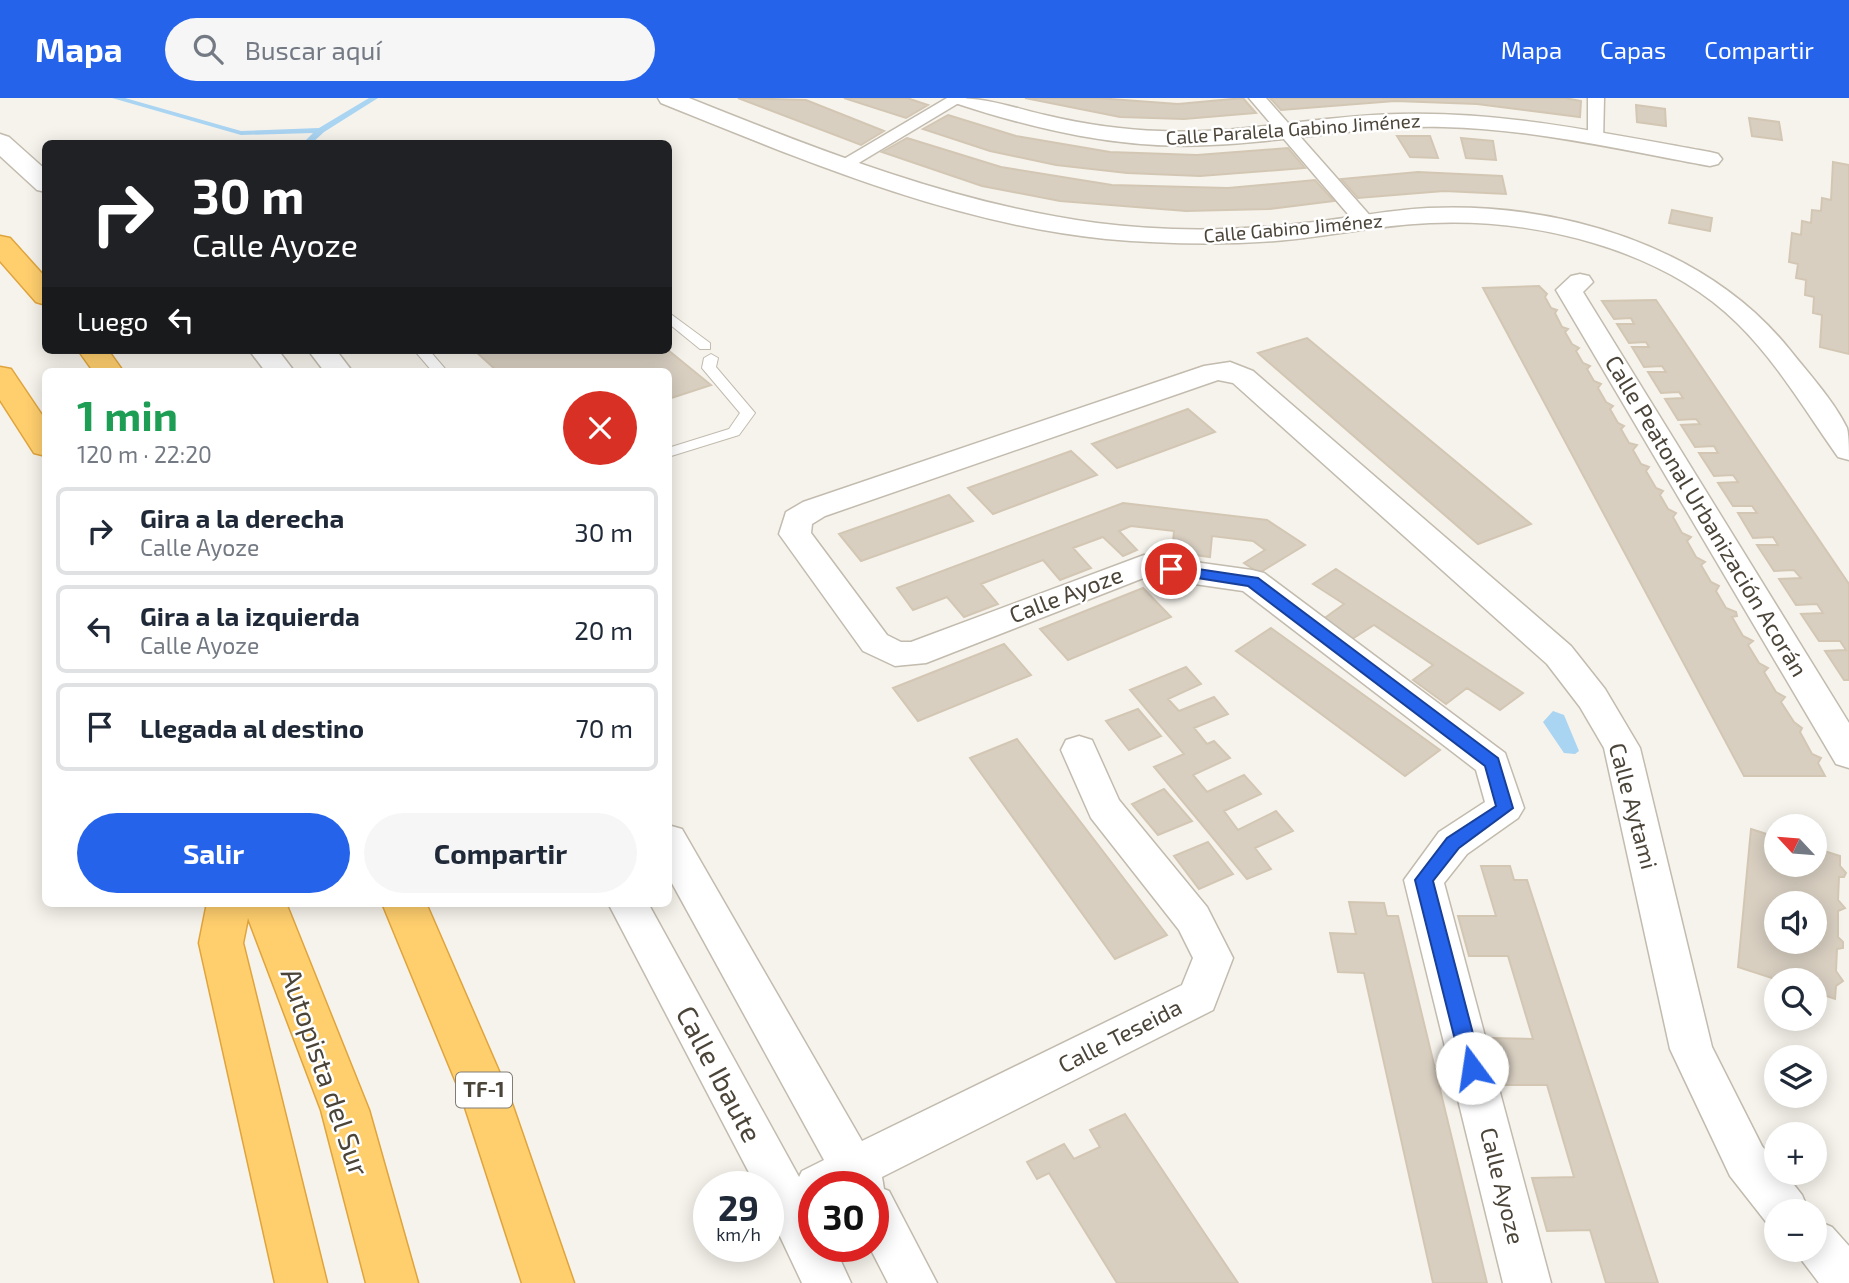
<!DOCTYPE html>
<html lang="es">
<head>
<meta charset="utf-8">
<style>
  body { margin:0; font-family:"Exo 2",sans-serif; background:#f6f6f7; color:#1f2937; height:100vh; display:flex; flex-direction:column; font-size:26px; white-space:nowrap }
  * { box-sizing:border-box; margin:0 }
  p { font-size:23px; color:#747a83 }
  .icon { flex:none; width:38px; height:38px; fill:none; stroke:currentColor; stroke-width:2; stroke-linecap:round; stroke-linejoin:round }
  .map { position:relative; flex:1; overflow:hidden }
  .panel { position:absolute; left:42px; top:270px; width:630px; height:539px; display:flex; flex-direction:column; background:#fff; border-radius:10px; box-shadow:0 4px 18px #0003 }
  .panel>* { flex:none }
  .guide { position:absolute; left:42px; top:42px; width:630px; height:214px; border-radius:10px; box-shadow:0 4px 18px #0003; background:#202124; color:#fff; overflow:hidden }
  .needle { width:46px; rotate:296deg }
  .fabs { position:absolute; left:1764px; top:716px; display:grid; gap:14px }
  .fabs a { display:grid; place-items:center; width:63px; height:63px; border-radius:50%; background:#fff; box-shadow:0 4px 18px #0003; font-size:35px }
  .speed { position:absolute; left:693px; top:1073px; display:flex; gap:14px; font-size:35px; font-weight:700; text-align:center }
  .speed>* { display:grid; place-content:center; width:91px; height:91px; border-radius:50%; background:#fff; box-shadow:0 4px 18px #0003; line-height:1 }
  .speed small { font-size:18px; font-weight:400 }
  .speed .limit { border:10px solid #d22; background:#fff; color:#111 }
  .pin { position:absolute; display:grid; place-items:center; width:60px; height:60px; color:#fff; margin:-30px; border:4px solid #fff; border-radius:50%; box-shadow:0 2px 7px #0007 }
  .me { position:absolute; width:77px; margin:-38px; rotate:346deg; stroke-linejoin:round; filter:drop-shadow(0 0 5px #0008) }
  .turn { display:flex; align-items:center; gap:24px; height:147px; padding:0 35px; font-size:32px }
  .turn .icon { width:91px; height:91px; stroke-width:2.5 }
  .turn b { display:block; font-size:49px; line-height:60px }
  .then { display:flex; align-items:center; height:66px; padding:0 35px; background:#0003; gap:14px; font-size:26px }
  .round { display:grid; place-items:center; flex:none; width:74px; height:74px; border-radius:37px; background:#f6f6f7 }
  .headline { display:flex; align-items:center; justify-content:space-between; height:119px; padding:0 35px }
  h1 { font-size:42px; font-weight:700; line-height:52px; color:#1e9e55 }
  .cta { display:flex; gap:14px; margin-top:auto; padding:14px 35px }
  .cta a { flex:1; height:80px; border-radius:42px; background:#2563eb; color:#fff; font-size:28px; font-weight:700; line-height:80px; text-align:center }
  .cta a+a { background:#f6f6f7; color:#1f2937 }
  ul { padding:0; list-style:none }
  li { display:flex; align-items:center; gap:21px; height:88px; margin:0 14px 10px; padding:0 21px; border:4px solid #e0e1e3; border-radius:10px }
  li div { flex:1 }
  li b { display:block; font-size:26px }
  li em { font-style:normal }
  header { display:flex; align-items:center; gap:42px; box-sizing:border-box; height:98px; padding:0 35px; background:#2563eb; color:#fff }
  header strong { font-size:33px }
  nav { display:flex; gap:38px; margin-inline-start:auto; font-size:24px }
  .search { width:490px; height:63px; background:#f6f6f7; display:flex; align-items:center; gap:18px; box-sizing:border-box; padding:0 24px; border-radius:38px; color:#747a83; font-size:26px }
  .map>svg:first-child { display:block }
  .water { fill:#a9d4f2 }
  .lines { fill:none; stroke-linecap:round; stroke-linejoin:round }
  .stream { fill:#a9d4f2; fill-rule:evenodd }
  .building { fill:#d8cfc1; stroke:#d3c7b4; stroke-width:2; fill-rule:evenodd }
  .service-casing { stroke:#c2bbae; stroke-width:2 }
  .pedestrian-casing { stroke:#c2bbae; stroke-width:3 }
  .minor-casing { stroke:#c2bbae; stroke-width:3 }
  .tertiary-casing { stroke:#c2bbae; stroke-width:3 }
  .motorway-casing { stroke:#e0a43c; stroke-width:3 }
  .service { fill:#fff; fill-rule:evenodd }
  .pedestrian { fill:#fff; fill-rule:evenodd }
  .minor { fill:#fff; fill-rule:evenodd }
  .tertiary { fill:#fff; fill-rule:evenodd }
  .motorway { fill:#ffcf6e; fill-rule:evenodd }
  .route { fill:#2563eb; stroke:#184099; stroke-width:2 }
  .labels { text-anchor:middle; stroke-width:5; stroke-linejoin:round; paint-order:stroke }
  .far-street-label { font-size:19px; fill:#4b4439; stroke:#fff }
  .shield { fill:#fff; stroke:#817c74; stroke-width:2 }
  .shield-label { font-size:21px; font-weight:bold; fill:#4b4439 }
  .street-label { font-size:23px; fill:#4b4439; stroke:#fff }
  .near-street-label { font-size:28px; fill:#4b4439; stroke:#fff }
</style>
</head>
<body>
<header>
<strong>Mapa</strong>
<div class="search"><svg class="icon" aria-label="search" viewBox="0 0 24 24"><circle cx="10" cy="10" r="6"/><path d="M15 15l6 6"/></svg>Buscar aquí</div>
<nav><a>Mapa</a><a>Capas</a><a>Compartir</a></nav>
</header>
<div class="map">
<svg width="1849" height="1185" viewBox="0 0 1849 1185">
  <rect width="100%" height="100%" fill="#f6f3ec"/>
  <path class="water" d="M1553,613L1564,617L1579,653L1575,656L1564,655L1543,624Z"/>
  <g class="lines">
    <path class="stream" d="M112,0H125L241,33L319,30L369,0H378L324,34L311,46H302L313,35L241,37Z"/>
  </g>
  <path class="building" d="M738,0L806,2L884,33L861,47Z
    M844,0H907L928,7L906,20Z
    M1025,0H1097L1178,6L1243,0L1256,15L1184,21L1120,19Z
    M1270,0H1565L1581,3L1580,19L1477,6L1395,3L1281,12Z
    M1636,7L1665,11L1666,28L1637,24Z
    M948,17L1016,38L1110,54L1197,57L1288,50L1305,70L1200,78L1127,75L1056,67L990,53L923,31Z
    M1749,20L1779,24L1782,42L1752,38Z
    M1397,38H1430L1438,60L1410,59Z
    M907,40L1001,69L1112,87L1228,90L1315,82L1334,103L1269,111L1186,113L1060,103L982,88L882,54Z
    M1461,40L1493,43L1496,62L1466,60Z
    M1833,64L1849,67V256L1820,249L1822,217L1813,215L1814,199L1805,197L1806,182L1796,180L1798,166L1789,164L1792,135L1801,137L1802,123L1811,125L1812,112L1821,113L1822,100L1831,102Z
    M1418,74L1502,78L1506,96L1444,93L1358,100L1341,81Z
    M1672,112L1712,120L1710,133L1669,125Z
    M1539,188L1547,196L1545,199L1551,210L1557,212L1555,215L1562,229L1568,231L1565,234L1572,246L1579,250L1576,253L1583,265L1590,268L1587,271L1594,283L1601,286L1598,290L1606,304L1613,308L1610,311L1618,325L1624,328L1621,331L1629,345L1637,347L1633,352L1641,366L1649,369L1646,373L1656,390L1663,393L1660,397L1668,411L1676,415L1673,419L1682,435L1691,439L1687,443L1696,459L1705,464L1701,467L1711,484L1719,488L1716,493L1726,510L1736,514L1737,518L1732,519L1743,538L1753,543L1748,547L1759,565L1768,570L1764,574L1776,594L1785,599L1781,604L1794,624L1802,630L1800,634L1812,656L1821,660L1818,665L1825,678H1744L1483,190Z
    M1656,202L1849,486V582H1844L1825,553L1846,552L1840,543H1819L1801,516L1823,515L1817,506L1796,507L1779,481L1801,480L1794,472L1774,473L1757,447H1778L1773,439L1753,440L1738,415H1757L1752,408H1733L1718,385L1738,384L1733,377L1714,378L1699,355H1718L1714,348L1695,349L1681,327L1700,326L1696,321L1678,322L1665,301L1683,300L1679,294L1661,295L1648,274H1666L1662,268L1644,269L1632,249H1649L1646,244L1629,245L1617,226H1634L1631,220L1614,221L1602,203Z
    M1307,240L1531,426L1478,446L1258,255Z
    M474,252H668L711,287L668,301V273H497Z
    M1188,311L1215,334L1117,370L1092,346Z
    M1071,353L1097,377L993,416L968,390Z
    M949,397L973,423L861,463L839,436Z
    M1123,405L1267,422L1305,447L1259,475L1244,465L1265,452L1253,443L1212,438L1210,459L1172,454L1174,433L1131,428L1119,433L1137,452L1123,458L1103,439L1073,450L1091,470L1060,482L1043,462L981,486L998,506L964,519L947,499L913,512L897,490Z
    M1336,471L1523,595L1500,612L1467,590L1446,606L1413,582L1433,567L1374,527L1352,541L1322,522L1344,506L1313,486Z
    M1143,490L1171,519L1068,562L1040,531Z
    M1271,530L1440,652L1405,678L1236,553Z
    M1004,546L1031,577L918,623L893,590Z
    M1186,569L1201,586L1168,601L1179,613L1214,599L1228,616L1194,630L1207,646L1214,643L1230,660L1193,677L1207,694L1244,677L1261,696L1224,713L1238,732L1276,713L1293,733L1255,750L1271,771L1247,781L1154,669L1184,656L1130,592Z
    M1138,611L1161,638L1129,652L1106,623Z
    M1017,641L1167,837L1115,861L970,660Z
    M1164,691L1192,723L1158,737L1132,706Z
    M1751,731L1776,739V766H1815V750L1840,758V768L1846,775L1844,779H1839L1838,802L1845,810L1838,813V839L1843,844V850L1837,851L1836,873L1843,883L1836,888L1835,901L1815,894V882H1778L1738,869ZM1776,805H1815V844H1776Z
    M1208,744L1233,776L1199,791L1174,758Z
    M1481,768H1510L1514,782H1527L1658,1185H1606L1590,1132L1547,1133L1532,1080L1574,1079L1547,987H1505L1492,940L1533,941L1508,858H1469L1458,818H1496Z
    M1349,804L1384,805L1387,818H1398L1487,1185H1433L1364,875L1338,874L1330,835L1356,836Z
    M1125,1016L1205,1136L1238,1185H1117L1049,1075L1037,1081L1027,1064L1064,1046L1074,1061L1100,1049L1090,1032Z"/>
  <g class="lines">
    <g class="service-casing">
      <path id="service" d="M668,214L710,245V251H700L668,225Z
        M414,252H429L447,273H432Z
        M711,256L718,260L716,269L755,315L739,337L668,359V350L729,331L740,315L702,270L704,260Z"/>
    </g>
    <g class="pedestrian-casing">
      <path id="pedestrian" d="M947,0H967L847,72L841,73L832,68Z
        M1249,0H1266L1373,121L1375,125L1373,129H1359Z
        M1588,0H1604L1603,45L1597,46L1588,41Z"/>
    </g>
    <g class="minor-casing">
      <path id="minor" d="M658,0H689C822,53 954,106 1097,125C1166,134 1237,133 1305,125C1346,121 1386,112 1428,110C1558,104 1706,147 1790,252C1809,276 1834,303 1847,330C1849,339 1849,353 1849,362L1838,359C1806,314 1777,264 1737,225C1661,150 1533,120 1430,125C1378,127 1327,139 1275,143C1219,147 1163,146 1106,141C950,125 805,63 661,5Z
        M952,0C990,0 1010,9 1045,17C1083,26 1122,32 1161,33C1241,37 1319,17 1399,16C1505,13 1607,36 1710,54L1718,56L1722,61L1718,66L1710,68C1622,52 1533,31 1443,29C1364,27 1288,44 1210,47C1123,52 1037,32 955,5Z
        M1580,176L1589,178L1593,184L1583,194L1849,625V670L1836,666L1556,192L1571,178Z
        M249,252H278L294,273H265Z
        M308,252H336L352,273H324Z
        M1230,264L1253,273L1571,548L1605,591L1640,650L1712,949L1762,1048L1776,1065V1074H1784L1802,1097L1809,1113H1776V1131L1770,1129L1730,1078L1670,951L1604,650L1580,609L1547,566L1233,285L1218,282L825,418L812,426L811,435L887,537L901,544H911L1144,457L1252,472L1264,475L1505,655L1524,710L1518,720L1467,756L1444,785L1551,1185H1503L1404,782L1439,734L1485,704L1476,672L1243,493L1146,479L926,565L895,568L863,553L779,436L786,414L803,404L1204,268Z
        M1079,638L1092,642L1119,702L1207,809L1233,860L1213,912L882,1079L884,1091L889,1093L937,1185H888L869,1148H873V1088H814V1148H834L851,1185H802L768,1113V1088H756L608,805H648L799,1079L802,1073L824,1062L668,778V727L682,731L862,1043L1182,887L1193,860L1179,832L1091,720L1061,652L1066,642Z
        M1815,1122L1832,1129L1849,1148V1185H1819L1794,1152H1815Z"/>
    </g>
    <g class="tertiary-casing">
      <path id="tertiary" d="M0,36L9,39L46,72V94L37,92L0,58Z"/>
    </g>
    <g class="motorway-casing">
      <path id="motorway" d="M0,138L10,140L46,180V207L36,204L0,163Z
        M78,252H108L123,273H93Z
        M0,269L11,271L46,323V358L34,355L0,302Z
        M207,805H286L369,1012L418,1185H366L321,1012L248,820L243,845L327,1185H275L199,845Z
        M382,805H426L508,994L574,1185H522L460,994Z"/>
    </g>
    <use href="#service" class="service"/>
    <use href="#pedestrian" class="pedestrian"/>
    <use href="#minor" class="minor"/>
    <use href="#tertiary" class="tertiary"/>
    <use href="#motorway" class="motorway"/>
  </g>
  <path class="route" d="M1171,467L1258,480L1498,660L1513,710L1459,750L1433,783L1482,970L1479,976L1472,979L1465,976L1462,970L1415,782L1447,740L1496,708L1485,668L1248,488L1166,475L1164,471Z"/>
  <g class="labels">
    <g class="far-street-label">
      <text transform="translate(1293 31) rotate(-4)" y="7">Calle Paralela Gabino Jiménez</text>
      <text transform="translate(1293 130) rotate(-5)" y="7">Calle Gabino Jiménez</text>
    </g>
    <rect class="shield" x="456" y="974.5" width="56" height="35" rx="5"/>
    <g class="shield-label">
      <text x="484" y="999">TF-1</text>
    </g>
    <g class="street-label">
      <text transform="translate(1706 418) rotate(59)" y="8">Calle Peatonal Urbanización Acorán</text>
      <text transform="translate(1066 497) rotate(-21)" y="8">Calle Ayoze</text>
      <text transform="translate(1633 708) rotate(75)" y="8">Calle Aytami</text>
      <text transform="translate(1120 938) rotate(-27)" y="8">Calle Teseida</text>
      <text transform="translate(1502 1088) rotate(76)" y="8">Calle Ayoze</text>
    </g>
    <g class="near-street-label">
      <text transform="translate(325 974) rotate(71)" y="10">Autopista del Sur</text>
      <text transform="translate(719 976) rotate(62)" y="10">Calle Ibaute</text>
    </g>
  </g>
</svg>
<div class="fabs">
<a><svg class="needle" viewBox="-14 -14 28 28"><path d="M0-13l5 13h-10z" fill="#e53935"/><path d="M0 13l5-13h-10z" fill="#747a83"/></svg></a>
<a><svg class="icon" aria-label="sound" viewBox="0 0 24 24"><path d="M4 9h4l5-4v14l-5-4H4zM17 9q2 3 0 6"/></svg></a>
<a><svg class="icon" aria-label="search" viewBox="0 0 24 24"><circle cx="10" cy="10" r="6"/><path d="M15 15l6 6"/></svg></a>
<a><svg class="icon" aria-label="layers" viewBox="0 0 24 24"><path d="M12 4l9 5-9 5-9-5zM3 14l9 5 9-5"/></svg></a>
<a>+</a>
<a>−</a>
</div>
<div class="speed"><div>29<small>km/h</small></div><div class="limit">30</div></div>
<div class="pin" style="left:1171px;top:471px;background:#d93025"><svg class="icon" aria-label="arrive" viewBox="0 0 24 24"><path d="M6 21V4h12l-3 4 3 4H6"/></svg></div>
<svg class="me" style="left:1472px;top:970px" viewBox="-20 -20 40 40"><circle r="19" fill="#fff"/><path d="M0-13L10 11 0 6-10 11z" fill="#2563eb"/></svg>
<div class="guide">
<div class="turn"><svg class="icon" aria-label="right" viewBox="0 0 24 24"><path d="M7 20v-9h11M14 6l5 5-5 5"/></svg><div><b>30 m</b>Calle Ayoze</div></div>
<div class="then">Luego<svg class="icon" aria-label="left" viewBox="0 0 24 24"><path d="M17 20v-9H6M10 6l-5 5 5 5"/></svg></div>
</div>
<section class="panel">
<div class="headline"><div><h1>1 min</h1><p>120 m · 22:20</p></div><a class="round" style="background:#d93025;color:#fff"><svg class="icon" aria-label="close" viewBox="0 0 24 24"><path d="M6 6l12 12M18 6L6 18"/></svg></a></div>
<ul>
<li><svg class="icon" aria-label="right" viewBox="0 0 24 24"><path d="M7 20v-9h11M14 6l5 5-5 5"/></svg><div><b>Gira a la derecha</b><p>Calle Ayoze</p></div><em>30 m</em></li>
<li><svg class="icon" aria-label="left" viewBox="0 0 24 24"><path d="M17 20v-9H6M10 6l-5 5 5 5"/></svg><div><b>Gira a la izquierda</b><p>Calle Ayoze</p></div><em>20 m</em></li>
<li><svg class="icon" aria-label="arrive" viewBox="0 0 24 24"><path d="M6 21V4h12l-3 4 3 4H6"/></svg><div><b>Llegada al destino</b></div><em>70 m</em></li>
</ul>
<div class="cta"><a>Salir</a><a>Compartir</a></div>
</section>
</div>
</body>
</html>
